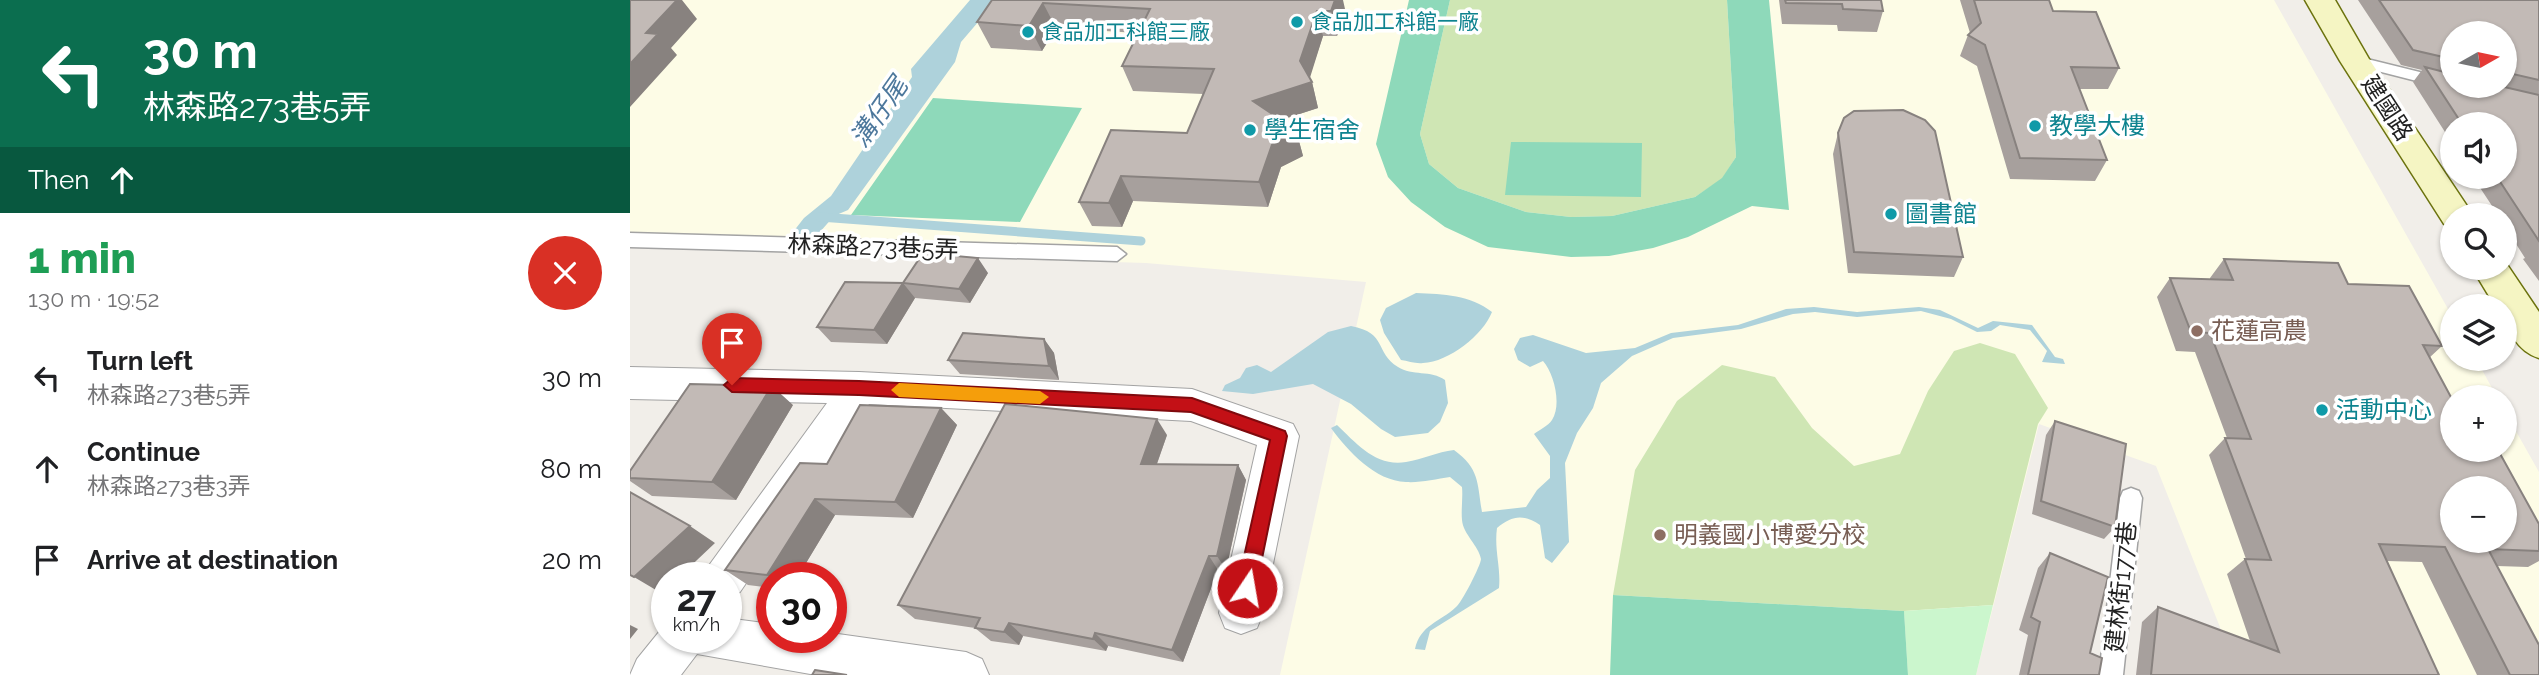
<!DOCTYPE html>
<html lang="en">
<head>
<meta charset="utf-8">
<style>
  body { margin:0; font-family:Raleway,"Noto Sans TC",sans-serif; background:#f6f6f6; color:#202124; height:100vh; display:flex; flex-direction:column; font-size:26px; white-space:nowrap }
  * { box-sizing:border-box; margin:0 }
  p { font-size:23px; color:#757577 }
  .icon { flex:none; width:38px; height:38px; fill:none; stroke:currentColor; stroke-width:2; stroke-linecap:round; stroke-linejoin:round }
  .map { position:relative; flex:1; overflow:hidden }
  .drawer { display:flex; flex-direction:column; background:#fff; width:630px }
  .drawer>* { flex:none }
  .hud { background:#0b6e4f; color:#fff; overflow:hidden }
  .needle { width:46px; rotate:81deg }
  .controls { position:absolute; left:1810px; top:21px; display:grid; gap:14px }
  .controls a { display:grid; place-items:center; width:77px; height:77px; border-radius:50%; background:#fff; box-shadow:0 2px 5px #0004; font-size:35px }
  .speed { position:absolute; left:21px; top:562px; display:flex; gap:14px; font-size:35px; font-weight:700; text-align:center }
  .speed>* { display:grid; place-content:center; width:91px; height:91px; border-radius:50%; background:#fff; box-shadow:0 2px 5px #0004; line-height:1 }
  .speed small { font-size:18px; font-weight:400 }
  .speed .limit { border:10px solid #d22; background:#fff; color:#111 }
  .pin { position:absolute; display:grid; place-items:center; width:60px; height:60px; color:#fff; margin:-72px -30px; border-radius:50% 50% 50% 0; rotate:-45deg; box-shadow:0 0 7px #0007 }
  .pin .icon { rotate:45deg }
  .me { position:absolute; width:77px; margin:-38px; rotate:12deg; stroke-linejoin:round; filter:drop-shadow(0 0 5px #0008) }
  .turn { display:flex; align-items:center; gap:24px; height:147px; padding:0 28px; font-size:32px }
  .turn .icon { width:91px; height:91px; stroke-width:2.5 }
  .turn b { display:block; font-size:49px; line-height:60px }
  .then { display:flex; align-items:center; height:66px; padding:0 28px; background:#0003; gap:14px; font-size:26px }
  .round { display:grid; place-items:center; flex:none; width:74px; height:74px; border-radius:37px; background:#f6f6f6 }
  .headline { display:flex; align-items:center; justify-content:space-between; height:119px; padding:0 28px }
  h1 { font-size:42px; font-weight:800; line-height:52px; color:#1e9e55 }
  ul { padding:0; list-style:none }
  li { display:flex; align-items:center; gap:21px; height:91px; padding:0 28px }
  li div { flex:1 }
  li b { display:block; font-size:26px }
  li em { font-style:normal }
  main { display:flex; flex:1; min-height:0 }
  .map>svg:first-child { display:block }
  .education { fill:#fdfce6; fill-rule:evenodd }
  .grass { fill:#cfe6b4 }
  .park { fill:#cbf6cd }
  .pitch { fill:#8ed9ba }
  .water { fill:#aed2db }
  .lines { fill:none; stroke-linecap:round; stroke-linejoin:round }
  .stream { stroke:#aed2db; stroke-width:9 }
  .lane-casing { stroke:#a3a3a3; stroke-width:3 }
  .street-casing { stroke:#a3a3a3; stroke-width:2 }
  .secondary-casing { stroke:#6c730e; stroke-width:3 }
  .lane { fill:#fff; fill-rule:evenodd }
  .street { fill:#fff; fill-rule:evenodd }
  .secondary { fill:#f5f5c3; fill-rule:evenodd }
  .wall { fill:#a7a09d; fill-rule:evenodd }
  .shaded-wall { fill:#88827f }
  .building { fill:#c2bab6; stroke:#88827f; stroke-width:2; fill-rule:evenodd }
  .route { fill:#c31016; stroke:#7f0a0e; stroke-width:2 }
  .slow { fill:#f59e0b }
  .culture-dot { fill:#0f9aa8; stroke:#fff; stroke-width:2.5 }
  .education-dot { fill:#8d6e63; stroke:#fff; stroke-width:2.5 }
  .labels { text-anchor:middle; stroke-width:7; stroke-linejoin:round; paint-order:stroke }
  .far-culture-label { font-size:21px; fill:#0d838f; stroke:#fff; text-anchor:start }
  .street-label { font-size:24px; fill:#222; stroke:#fff }
  .culture-label { font-size:24px; fill:#0d838f; stroke:#fff; text-anchor:start }
  .education-label { font-size:24px; fill:#785e54; stroke:#fff; text-anchor:start }
  .water-label { font-size:26px; font-style:italic; fill:#4d789c; stroke:#fff }
</style>
</head>
<body>
<main>
<section class="drawer">
<div class="hud">
<div class="turn"><svg class="icon" aria-label="left" viewBox="0 0 24 24"><path d="M17 20v-9H6M10 6l-5 5 5 5"/></svg><div><b>30 m</b>林森路273巷5弄</div></div>
<div class="then">Then<svg class="icon" aria-label="ahead" viewBox="0 0 24 24"><path d="M12 20V5M6 11l6-6 6 6"/></svg></div>
</div>
<div class="headline"><div><h1>1 min</h1><p>130 m · 19:52</p></div><a class="round" style="background:#d93025;color:#fff"><svg class="icon" aria-label="close" viewBox="0 0 24 24"><path d="M6 6l12 12M18 6L6 18"/></svg></a></div>
<ul>
<li><svg class="icon" aria-label="left" viewBox="0 0 24 24"><path d="M17 20v-9H6M10 6l-5 5 5 5"/></svg><div><b>Turn left</b><p>林森路273巷5弄</p></div><em>30 m</em></li>
<li><svg class="icon" aria-label="ahead" viewBox="0 0 24 24"><path d="M12 20V5M6 11l6-6 6 6"/></svg><div><b>Continue</b><p>林森路273巷3弄</p></div><em>80 m</em></li>
<li><svg class="icon" aria-label="arrive" viewBox="0 0 24 24"><path d="M6 21V4h12l-3 4 3 4H6"/></svg><div><b>Arrive at destination</b></div><em>20 m</em></li>
</ul>
</section>
<div class="map">
<svg width="1909" height="675" viewBox="0 0 1909 675">
  <rect width="100%" height="100%" fill="#f1eee9"/>
  <path class="education" d="M0,0H1644L1822,316V359H1846L1867,397H1822V450H1874V410L1909,472V675H1609L1526,466L1409,424L1346,675H650L736,282L516,263L0,247ZM1822,488H1874V541H1822Z"/>
  <path class="grass" d="M820,0H1097L1106,157L1092,179L1065,197L982,216L941,217L896,212L828,188L799,164L790,134Z
    M1350,343L1385,354L1418,408L1408,424L1363,605L1274,611L983,595L1005,470L1047,401L1092,365L1145,377L1182,428L1224,466L1270,454L1298,391L1324,351Z"/>
  <path class="park" d="M1363,605L1346,675H1278L1274,611Z"/>
  <path class="pitch" d="M779,0H820L790,134L799,164L828,188L896,212L941,217L982,216L1065,197L1092,178L1106,157L1097,0H1139L1159,210L1122,206L1058,237L1023,248L979,256L941,257L858,247L815,227L781,202L758,177L746,144Z
    M303,98L452,108L390,222L221,215Z
    M881,142L1012,143L1011,197L875,195Z
    M983,595L1274,611L1278,675H980Z"/>
  <path class="water" d="M340,0H367L331,42L325,62L218,210L204,216L182,241H156L174,218L201,196L282,77L281,69Z
    M786,293C814,294 840,295 862,312C853,335 819,362 793,363C786,364 778,361 771,360L754,333L750,320L756,308Z
    M1184,307L1227,312L1289,307L1310,310L1348,328L1363,321L1402,325L1425,357L1433,359L1435,364L1412,362L1417,351L1400,330L1370,325L1361,331L1347,332L1321,319L1291,311L1227,317L1185,312L1163,314L1111,329L1043,338L1002,356L971,383L963,408L947,433L935,463L939,542L922,563L915,558L910,525C894,514 882,515 867,528C864,550 871,567 869,588L800,631L795,650L785,649C790,625 810,622 826,607C831,604 851,565 851,559C849,546 833,534 832,520C831,509 833,498 832,487L820,477C806,479 790,483 776,482C745,481 718,451 701,428L707,425C727,444 746,467 776,462C793,459 807,452 824,450C850,469 847,483 852,512L896,507L907,490L920,478V456L904,434C909,430 918,426 922,420C932,405 924,373 913,361L900,367L888,360L884,349L890,338L903,335L956,353L1005,348L1041,333L1108,325L1156,309Z
    M721,326C758,333 744,352 768,367C782,376 801,370 815,380L818,403L810,422L798,433L765,437L751,429L721,404L683,384L623,394L592,391L595,385L610,378L616,368L627,365L641,372L698,332Z"/>
  <g class="lines">
    <path class="stream" d="M190,217L511,241"/>
    <g class="lane-casing">
      <path id="lane" d="M1725,56L1822,80V86H1829L1822,90L1720,64L1717,61Z
        M0,233L487,247L496,254L487,261L0,247Z
        M1501,488L1509,491L1512,498L1493,675H1469L1490,498L1493,491Z"/>
    </g>
    <g class="street-casing">
      <path id="street" d="M0,367L229,372L562,389L663,424L669,436L633,613L627,628L611,634L595,628L589,613L627,445L561,421L239,404L110,592L96,598V578H74L80,564L197,403L0,399Z
        M96,618L142,624V637H201V633L336,652L352,659L359,675H186L67,654L51,675H0L7,659L37,622V637H96Z"/>
    </g>
    <g class="secondary-casing">
      <path id="secondary" d="M1675,0H1705L1739,59L1843,215H1822V226L1814,224L1710,61Z
        M1874,260L1909,312V358C1888,352 1874,328 1874,306H1865L1842,268H1874Z"/>
    </g>
    <use href="#lane" class="lane"/>
    <use href="#street" class="street"/>
    <use href="#secondary" class="secondary"/>
  </g>
  <path class="wall" d="M362,0L715,9L707,36H693L679,78L682,82L688,108L651,120L666,130L673,156L651,167L638,207L503,201L492,227L462,226L449,202L557,133L573,94L503,91L492,66L508,33L426,28L412,51L361,48L347,22Z
    M1149,0H1251L1253,11L1247,32L1208,31L1207,25L1152,24Z
    M1330,0H1419L1423,11L1489,68L1478,89H1449L1477,160L1465,181L1380,179L1347,66L1330,56L1338,35L1340,33Z
    M1728,0H1909V281L1893,259L1895,258L1874,225V215H1868L1843,177H1874V124H1822V143L1783,82L1792,70L1771,65ZM1822,33H1874V86H1822Z
    M1208,133L1333,257L1324,277L1218,273L1203,154Z
    M1594,259L1718,284L1812,346L1799,358L1822,450L1909,524V561L1898,567L1867,566L1909,675H1847L1792,562L1757,561L1809,675H1506L1512,622L1528,607L1620,641L1597,574L1615,559H1616L1579,455L1595,438H1597L1565,352L1546,351L1527,297L1540,278L1580,279V278Z
    M358,273L340,303L285,298L257,344L201,342L187,327L273,283Z
    M414,339L424,353L429,380L330,374L318,360Z
    M163,405L106,500L22,496L0,481V471Z
    M311,408L327,425L283,518L205,515L167,578H142V588L118,585L95,570L197,464Z
    M1425,421L1485,527L1474,539L1402,514L1416,435Z
    M537,435L527,464L608,465L616,480L596,570H588L553,662L478,646L476,651L393,636L389,645L361,641L345,628L285,619L268,605Z
    M1420,553L1460,653L1469,675H1389L1398,635L1389,630L1408,568Z"/>
  <path class="shaded-wall" d="M47,0H52L67,19L41,48L47,55L0,107V64L16,33Z
    M705,0H713L715,9L707,36L701,11Z
    M413,3L426,28L412,51L399,26Z
    M687,11L693,36L678,84L682,82L688,108L632,126L623,101L670,61Z
    M666,130L673,156L651,167L638,207L629,182L643,142Z
    M491,176L503,201L492,227L479,203Z
    M348,258L358,273L340,303L329,289Z
    M273,283L285,298L257,344L244,330Z
    M414,339L424,353L429,380L419,366Z
    M142,386L163,405L106,500L82,482Z
    M311,408L327,425L283,518L265,502Z
    M527,419L537,435L521,480L511,464Z
    M608,465L616,480L596,570L587,556Z
    M185,499L205,515L167,578H142V579L137,575Z
    M60,526L85,543L48,578H37V588L31,593L4,577Z
    M579,556L588,570L553,662L542,650Z
    M379,623L393,636L389,645L374,632Z
    M0,625L8,629L0,639Z
    M465,633L478,646L476,651L463,639Z"/>
  <path class="building" d="M0,0H47L16,33L28,34L0,64Z
    M362,0H705L701,11H687L670,61L682,82L623,101L666,130L643,142L629,182L491,176L479,203L449,202L481,130L557,133L584,69L492,66L520,9L413,3L399,26L347,22Z
    M1155,0H1251L1253,11L1213,9L1212,4L1156,3Z
    M1344,0H1419L1423,11L1466,12L1489,68L1441,67L1477,160L1390,158L1355,45L1338,35L1351,23Z
    M1749,0H1909V80L1874,72V33H1822V59L1783,50Z
    M1795,67L1822,74V86H1870L1909,95V241L1867,177H1874V124H1832Z
    M1273,110L1295,120L1305,131L1333,257L1224,252L1208,133L1214,118L1224,111Z
    M293,253L348,258L329,289L273,283Z
    M1594,259L1708,263L1718,284L1779,286L1812,346L1793,345L1822,399V450H1868L1909,524V551L1858,549L1909,645V675H1880L1815,547L1749,544L1809,675H1521L1528,607L1649,652L1615,559L1641,560L1595,438L1621,439L1580,333L1561,332L1540,278L1603,280ZM1822,488H1874V541H1822Z
    M215,282L273,283L244,330L187,327Z
    M333,333L414,339L419,366L318,360Z
    M60,384L142,386L82,482L0,478V471Z
    M375,404L527,419L511,464L608,465L587,556H579L542,650L465,633L463,639L379,623L374,632L345,628L350,618L268,605Z
    M230,405L311,408L265,502L185,499L137,575L95,570L170,463L197,464Z
    M1425,421L1496,444L1485,527L1411,501Z
    M0,492L60,526L4,577L0,575Z
    M1420,553L1478,577L1460,653L1472,658L1469,675H1398L1410,622L1401,617Z
    M185,670L217,675H182Z"/>
  <path class="route" d="M102,378L229,381L562,398L655,431L657,436L626,588L623,594L617,597L610,594L607,588L640,440L561,412L229,395L102,392L94,385Z"/>
  <path class="slow" d="M269,383L410,391L419,397L410,404L269,397L261,390Z"/>
  <g class="culture-dot">
    <circle cx="667" cy="22" r="7"/>
    <circle cx="398" cy="32" r="7"/>
    <circle cx="1405" cy="126" r="7"/>
    <circle cx="620" cy="130" r="7"/>
    <circle cx="1261" cy="214" r="7"/>
    <circle cx="1692" cy="410" r="7"/>
  </g>
  <g class="education-dot">
    <circle cx="1567" cy="331" r="7"/>
    <circle cx="1030" cy="535" r="7"/>
  </g>
  <g class="labels">
    <g class="far-culture-label">
      <text x="681" y="29">食品加工科館一廠</text>
      <text x="412" y="39">食品加工科館三廠</text>
    </g>
    <g class="street-label">
      <text transform="translate(1757 108) rotate(57)" y="8">建國路</text>
      <text transform="translate(243 247) rotate(2)" y="8">林森路273巷5弄</text>
      <text transform="translate(1491 587) rotate(-84)" y="8">建林街177巷</text>
    </g>
    <g class="culture-label">
      <text x="1419" y="134">教學大樓</text>
      <text x="634" y="138">學生宿舍</text>
      <text x="1275" y="222">圖書館</text>
      <text x="1706" y="418">活動中心</text>
    </g>
    <g class="education-label">
      <text x="1581" y="339">花蓮高農</text>
      <text x="1044" y="543">明義國小博愛分校</text>
    </g>
    <g class="water-label">
      <text transform="translate(249 112) rotate(-55)" y="9">溝仔尾</text>
    </g>
  </g>
</svg>
<div class="controls">
<a><svg class="needle" viewBox="-14 -14 28 28"><path d="M0-13l5 13h-10z" fill="#e53935"/><path d="M0 13l5-13h-10z" fill="#757577"/></svg></a>
<a><svg class="icon" aria-label="sound" viewBox="0 0 24 24"><path d="M4 9h4l5-4v14l-5-4H4zM17 9q2 3 0 6"/></svg></a>
<a><svg class="icon" aria-label="search" viewBox="0 0 24 24"><circle cx="10" cy="10" r="6"/><path d="M15 15l6 6"/></svg></a>
<a><svg class="icon" aria-label="layers" viewBox="0 0 24 24"><path d="M12 4l9 5-9 5-9-5zM3 14l9 5 9-5"/></svg></a>
<a>+</a>
<a>−</a>
</div>
<div class="speed"><div>27<small>km/h</small></div><div class="limit">30</div></div>
<div class="pin" style="left:102px;top:385px;background:#d93025"><svg class="icon" aria-label="arrive" viewBox="0 0 24 24"><path d="M6 21V4h12l-3 4 3 4H6"/></svg></div>
<svg class="me" style="left:617px;top:588px" viewBox="-20 -20 40 40"><circle r="17" fill="#c31016" stroke="#fff" stroke-width="3"/><path d="M0-11L8 9 0 5-8 9z" fill="#fff"/></svg>
</div>
</main>
</body>
</html>
